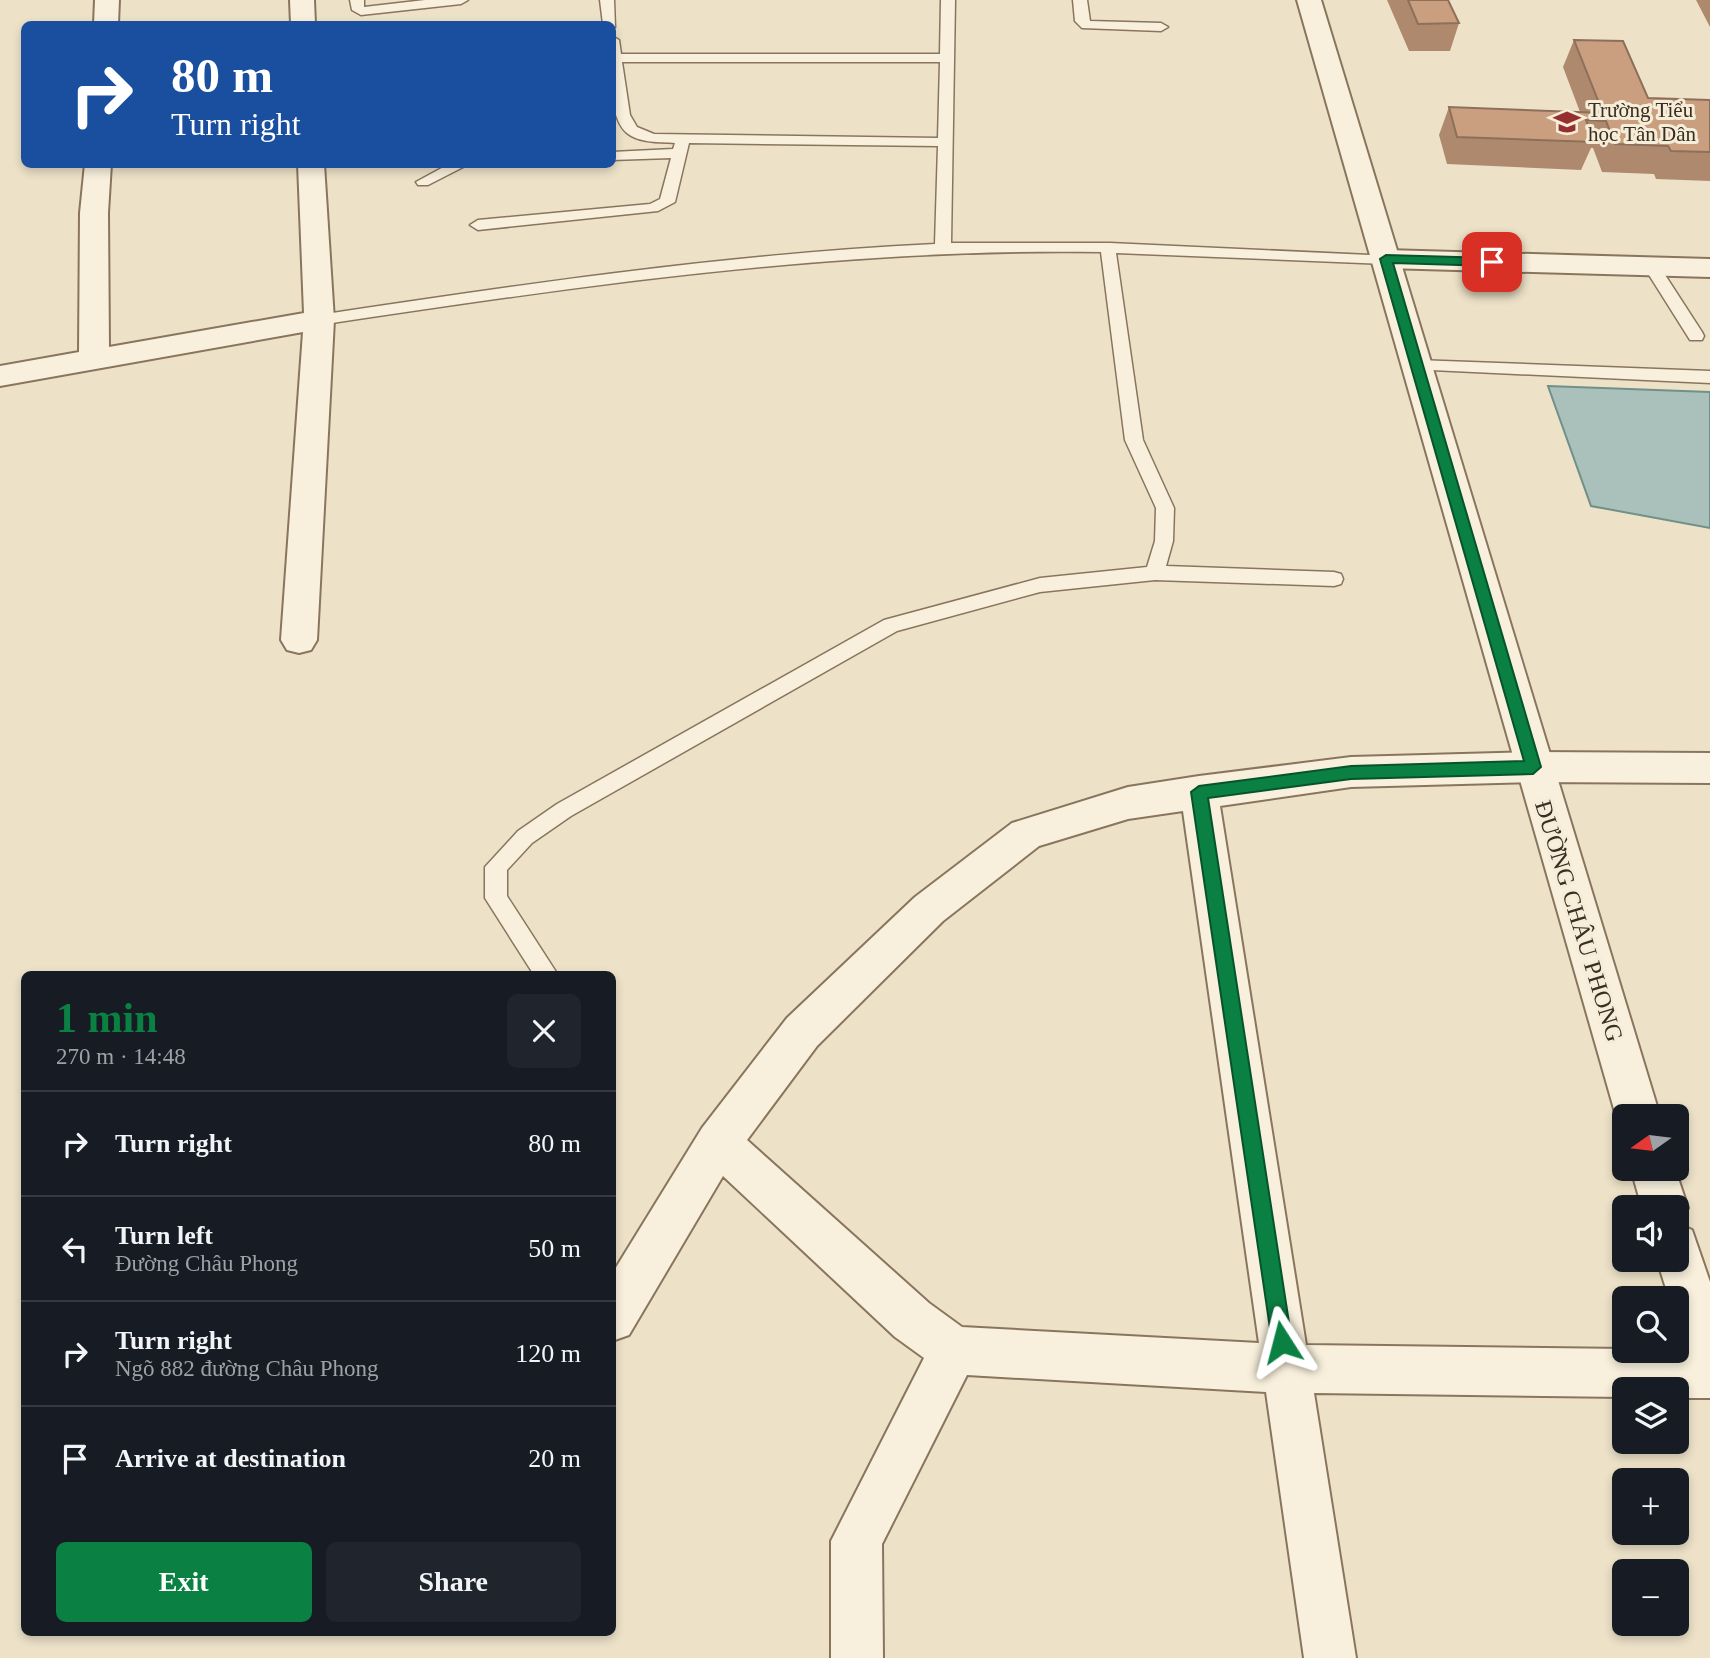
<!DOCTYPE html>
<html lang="en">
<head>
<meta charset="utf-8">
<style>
  body { margin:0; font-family:"Times New Roman",serif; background:#20242c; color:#f1f3f6; height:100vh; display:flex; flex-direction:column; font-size:26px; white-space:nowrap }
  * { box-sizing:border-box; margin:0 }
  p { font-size:23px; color:#9ea1a6 }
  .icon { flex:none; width:38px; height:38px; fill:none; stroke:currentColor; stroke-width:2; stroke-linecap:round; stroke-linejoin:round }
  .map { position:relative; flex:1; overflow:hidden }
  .sheet { position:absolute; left:21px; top:971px; width:595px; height:665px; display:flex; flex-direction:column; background:#171b24; border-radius:10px; box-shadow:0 4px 10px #0003 }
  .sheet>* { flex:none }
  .hud { position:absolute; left:21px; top:21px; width:595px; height:147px; border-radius:10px; box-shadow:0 4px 10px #0003; background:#1a4fa0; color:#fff; overflow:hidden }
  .needle { width:46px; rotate:256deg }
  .controls { position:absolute; left:1612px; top:1104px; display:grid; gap:14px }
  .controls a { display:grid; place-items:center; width:77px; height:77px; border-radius:10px; background:#171b24; box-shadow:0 4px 10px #0003; font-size:35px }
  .pin { position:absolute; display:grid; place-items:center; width:60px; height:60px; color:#fff; margin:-30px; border-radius:14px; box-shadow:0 4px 10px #0006 }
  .me { position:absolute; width:77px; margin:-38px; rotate:351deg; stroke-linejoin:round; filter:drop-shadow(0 0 5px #0008) }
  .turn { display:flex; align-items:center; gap:24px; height:147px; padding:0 35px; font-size:32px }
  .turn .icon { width:91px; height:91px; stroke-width:2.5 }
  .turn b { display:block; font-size:49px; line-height:60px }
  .round { display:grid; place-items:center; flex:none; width:74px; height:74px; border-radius:10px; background:#20242c }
  .summary { display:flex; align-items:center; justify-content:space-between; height:119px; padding:0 35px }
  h1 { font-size:42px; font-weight:700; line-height:52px; color:#0b8043 }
  .cta { display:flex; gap:14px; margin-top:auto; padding:14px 35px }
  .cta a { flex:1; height:80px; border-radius:10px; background:#0b8043; color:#fff; font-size:28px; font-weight:700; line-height:80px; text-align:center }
  .cta a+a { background:#20242c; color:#f1f3f6 }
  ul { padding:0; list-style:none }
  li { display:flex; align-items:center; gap:21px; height:105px; padding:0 35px; border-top:2px solid #363941 }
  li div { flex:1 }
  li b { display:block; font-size:26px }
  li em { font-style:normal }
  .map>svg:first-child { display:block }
  .water { fill:#a9c1ba; stroke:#709088; stroke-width:2 }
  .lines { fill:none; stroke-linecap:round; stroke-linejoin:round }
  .service-casing { stroke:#89755e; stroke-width:3 }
  .minor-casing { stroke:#89755e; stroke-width:4 }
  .tertiary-casing { stroke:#89755e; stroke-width:4 }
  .service { fill:#f8f0dc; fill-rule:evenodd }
  .minor { fill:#f8f0dc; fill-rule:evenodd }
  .tertiary { fill:#f8f0dc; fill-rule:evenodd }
  .wall { fill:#ae896e }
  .building { fill:#ca9f80; stroke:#8d6f5a; stroke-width:2 }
  .route { fill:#0b8043; stroke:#07532c; stroke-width:2 }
  .labels { text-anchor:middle; stroke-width:6; stroke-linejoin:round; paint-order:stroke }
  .far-poi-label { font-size:21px; fill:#3a2d21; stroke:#f5edd8; text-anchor:start }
  .street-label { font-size:24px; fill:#3a2d21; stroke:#f5edd8 }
</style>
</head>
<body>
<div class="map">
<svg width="1710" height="1658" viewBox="0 0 1710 1658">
  <rect width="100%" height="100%" fill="#ede2c8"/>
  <path class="water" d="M1548,386L1710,392V528L1591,506Z"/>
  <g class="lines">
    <g class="service-casing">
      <path id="service" d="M350,0H364V7L425,0H468L461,4L361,15L352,10Z
        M600,0H614L615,27L603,24Z
        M941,0H955L951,243H1110L1392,256L1394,259L1392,262L1386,264L1116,253L1143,440L1174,508L1173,541L1166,566L1334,572L1341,574L1343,579L1341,584L1334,586L1155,580L1040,592L897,631L571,816L532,843L507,870V896L558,975H534L485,898V867L518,831L557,804L884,620L1040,578L1147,567L1155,541L1156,508L1125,440L1101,252C837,248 579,286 319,325L311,320L319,315C524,284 728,254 935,244L938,146L689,143L675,202L658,211L478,230L470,225L478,220L650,204L660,199L671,158L612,160V152L673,149L675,143C660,142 639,143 627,133C606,115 612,61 612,36L619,40L621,54H940ZM622,62H940L938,138L654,134L637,127L630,115Z
        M1073,0H1087L1090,21L1161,23L1168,27L1161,31L1082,28L1075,21Z
        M449,164H469L428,185H418L416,182Z
        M1652,262L1658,264L1702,332L1704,336L1702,340H1690L1644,267Z
        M1416,360L1710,371V383L1410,369L1408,365L1410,361Z"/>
    </g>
    <g class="minor-casing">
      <path id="minor" d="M95,0H119L118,24H94Z
        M290,0H314L315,24H291Z
        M85,164H111L108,213L109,347L304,313L298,164H324L334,320L317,640L311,650L299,653L287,650L281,640L303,332L0,386V366L79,352L80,213Z
        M1386,250L1710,259V277L1386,268L1376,265L1372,259L1376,253Z
        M1533,752L1710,753V783L1533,782L1351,787L1220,806L1306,1345L1710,1350V1398H1676V1390H1624V1397L1314,1393L1356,1658H1304L1266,1392L967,1375L882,1544L883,1658H831V1541L924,1358L895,1337L723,1176L629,1335L612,1341V1274L702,1128L787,1018L915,897L1012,823L1128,787L1199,776L1351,757ZM1183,811L1259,1343L962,1327L929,1303L747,1140L817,1046L943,921L1039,846L1128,819Z"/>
    </g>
    <g class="tertiary-casing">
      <path id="tertiary" d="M1297,0H1321L1660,1116H1624V1131L1616,1116Z
        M1631,1169H1675L1688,1208L1679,1224L1692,1230L1710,1282V1382L1693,1375L1676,1325V1298H1669L1657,1260H1676V1208H1642Z"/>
    </g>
    <use href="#service" class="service"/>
    <use href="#minor" class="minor"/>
    <use href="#tertiary" class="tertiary"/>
  </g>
  <path class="wall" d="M1387,0H1448L1459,23L1450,51H1409Z
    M1696,0H1710V27Z
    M1574,40L1648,98L1710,100V181L1656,179L1654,174L1602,172L1593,148H1591L1581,170L1447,164L1439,135L1449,107L1580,112L1563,67Z"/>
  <path class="building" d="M1408,0H1448L1459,23L1418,24Z
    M1574,40L1623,41L1648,98L1710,100V152L1671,151L1668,146L1615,144L1606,121L1586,120L1594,142L1457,137L1449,107L1603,113Z"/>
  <path class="route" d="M1386,255L1492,258L1498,262L1492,266L1393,263L1541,767L1533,774L1351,779L1208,798L1292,1342L1289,1349L1282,1352L1275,1349L1272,1342L1191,792L1199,786L1351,766L1524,761L1380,259Z"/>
  <defs>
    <g id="school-bare" transform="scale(2.1)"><path d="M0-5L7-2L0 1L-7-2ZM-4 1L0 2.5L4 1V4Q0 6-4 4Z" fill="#963030" stroke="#f5edd8" stroke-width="2.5" paint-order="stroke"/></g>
  </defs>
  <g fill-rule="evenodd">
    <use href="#school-bare" x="1567" y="122"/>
  </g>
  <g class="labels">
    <g class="far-poi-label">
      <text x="1588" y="117">Trường Tiểu<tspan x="1588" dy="24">học Tân Dân</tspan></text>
    </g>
    <g class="street-label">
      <text transform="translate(1579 921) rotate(73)" y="8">ĐƯỜNG CHÂU PHONG</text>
    </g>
  </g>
</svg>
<div class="controls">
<a><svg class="needle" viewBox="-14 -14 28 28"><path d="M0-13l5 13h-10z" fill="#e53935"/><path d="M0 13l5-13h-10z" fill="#9ea1a6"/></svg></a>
<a><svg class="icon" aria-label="sound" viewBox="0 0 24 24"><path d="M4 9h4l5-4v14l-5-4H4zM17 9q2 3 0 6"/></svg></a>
<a><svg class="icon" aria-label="search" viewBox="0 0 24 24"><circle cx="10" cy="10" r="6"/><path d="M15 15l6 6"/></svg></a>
<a><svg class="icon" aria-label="layers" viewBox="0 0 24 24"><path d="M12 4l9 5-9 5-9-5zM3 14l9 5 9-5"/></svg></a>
<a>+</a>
<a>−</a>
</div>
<div class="pin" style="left:1492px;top:262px;background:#d93025"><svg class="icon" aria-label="arrive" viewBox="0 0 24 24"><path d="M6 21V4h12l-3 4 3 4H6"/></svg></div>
<svg class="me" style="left:1282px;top:1342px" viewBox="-20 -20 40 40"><path d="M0-17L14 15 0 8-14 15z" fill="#0b8043" stroke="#fff" stroke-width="4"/></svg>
<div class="hud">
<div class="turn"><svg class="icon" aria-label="right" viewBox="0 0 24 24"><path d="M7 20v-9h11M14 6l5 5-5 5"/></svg><div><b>80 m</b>Turn right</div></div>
</div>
<section class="sheet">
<div class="summary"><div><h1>1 min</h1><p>270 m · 14:48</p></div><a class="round"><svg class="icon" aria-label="close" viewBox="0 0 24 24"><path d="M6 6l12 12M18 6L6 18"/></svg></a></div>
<ul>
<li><svg class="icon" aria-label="right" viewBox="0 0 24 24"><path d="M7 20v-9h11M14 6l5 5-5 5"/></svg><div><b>Turn right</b></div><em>80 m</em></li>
<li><svg class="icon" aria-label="left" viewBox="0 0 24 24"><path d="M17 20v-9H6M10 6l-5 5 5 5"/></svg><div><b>Turn left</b><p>Đường Châu Phong</p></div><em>50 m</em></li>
<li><svg class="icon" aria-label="right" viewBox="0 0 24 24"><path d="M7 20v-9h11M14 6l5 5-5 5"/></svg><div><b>Turn right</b><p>Ngõ 882 đường Châu Phong</p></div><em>120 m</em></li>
<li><svg class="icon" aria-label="arrive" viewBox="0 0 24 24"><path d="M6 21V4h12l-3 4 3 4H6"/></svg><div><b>Arrive at destination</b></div><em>20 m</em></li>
</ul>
<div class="cta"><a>Exit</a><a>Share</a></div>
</section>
</div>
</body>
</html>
